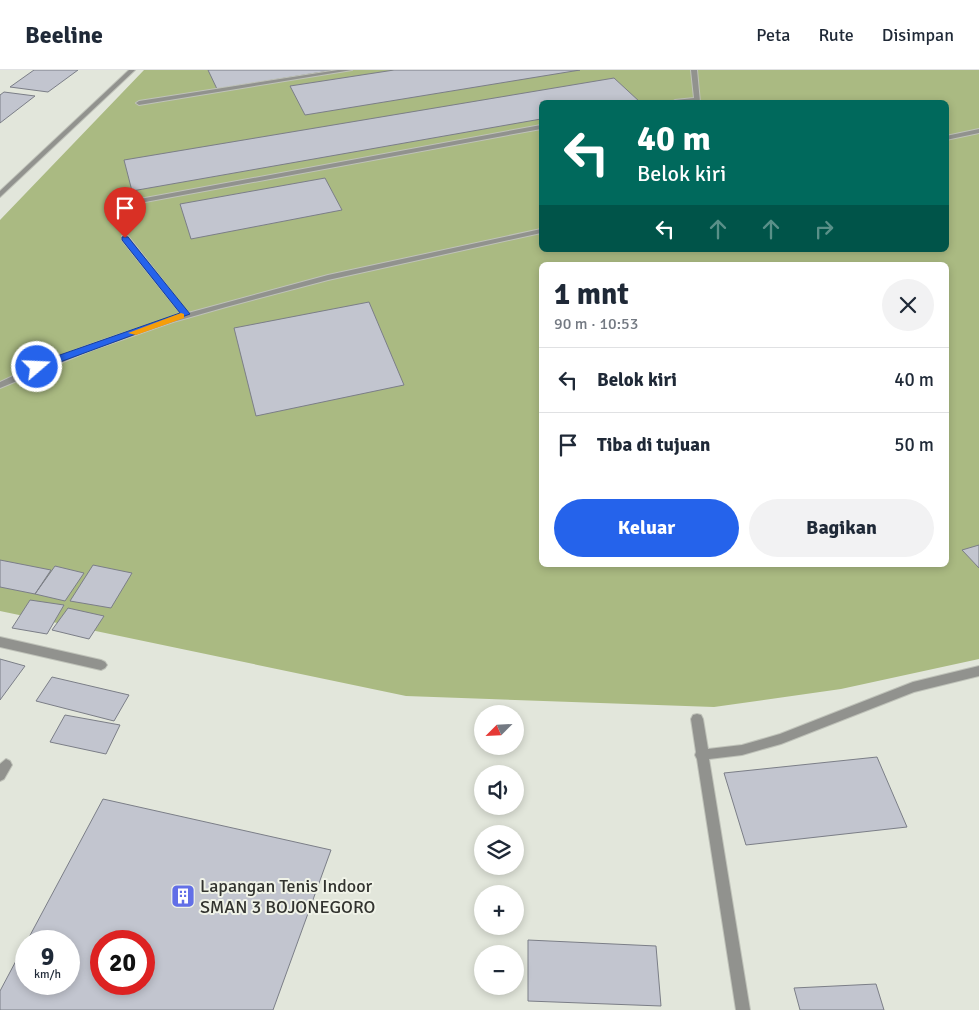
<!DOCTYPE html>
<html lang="id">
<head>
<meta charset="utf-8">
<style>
  body { margin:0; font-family:Signika,sans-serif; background:#f2f2f3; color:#1f2937; height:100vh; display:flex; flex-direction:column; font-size:19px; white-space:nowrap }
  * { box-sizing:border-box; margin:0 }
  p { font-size:16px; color:#747a83 }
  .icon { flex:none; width:28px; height:28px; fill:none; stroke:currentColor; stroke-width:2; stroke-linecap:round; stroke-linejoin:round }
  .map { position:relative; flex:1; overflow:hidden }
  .details { position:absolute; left:539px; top:192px; width:410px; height:305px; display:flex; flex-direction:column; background:#fff; border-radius:8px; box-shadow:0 2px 8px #0003 }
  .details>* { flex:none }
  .top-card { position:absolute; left:539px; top:30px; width:410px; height:152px; border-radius:8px; box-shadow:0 2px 8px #0003; background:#00695c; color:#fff; overflow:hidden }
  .needle { width:32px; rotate:246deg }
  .controls { position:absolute; left:474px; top:635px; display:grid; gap:10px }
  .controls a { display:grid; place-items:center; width:50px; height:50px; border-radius:50%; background:#fff; box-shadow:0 2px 8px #0003; font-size:25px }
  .speed { position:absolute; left:15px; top:860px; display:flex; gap:10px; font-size:25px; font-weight:700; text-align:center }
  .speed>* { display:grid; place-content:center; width:65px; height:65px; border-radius:50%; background:#fff; box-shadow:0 2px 8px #0003; line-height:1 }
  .speed small { font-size:12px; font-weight:400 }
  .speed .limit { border:8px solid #d22; background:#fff; color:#111 }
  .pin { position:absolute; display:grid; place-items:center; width:42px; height:42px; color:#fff; margin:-51px -21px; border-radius:50% 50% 50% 0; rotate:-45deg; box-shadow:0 0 5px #0007 }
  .pin .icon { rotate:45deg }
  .me { position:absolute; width:55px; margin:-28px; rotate:71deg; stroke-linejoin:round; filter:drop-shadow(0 0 4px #0008) }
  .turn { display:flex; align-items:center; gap:18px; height:105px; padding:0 15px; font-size:22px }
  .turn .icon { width:65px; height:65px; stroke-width:2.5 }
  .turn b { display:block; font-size:35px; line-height:42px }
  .lanes { display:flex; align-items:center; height:48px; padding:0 15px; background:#0003; justify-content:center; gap:25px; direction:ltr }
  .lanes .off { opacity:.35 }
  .round { display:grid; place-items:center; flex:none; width:52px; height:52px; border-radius:26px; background:#f2f2f3 }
  .headline { display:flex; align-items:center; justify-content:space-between; height:85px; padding:0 15px }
  h1 { font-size:30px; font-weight:700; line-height:38px }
  .cta { display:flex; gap:10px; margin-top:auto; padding:10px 15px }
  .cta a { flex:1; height:58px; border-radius:30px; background:#2563eb; color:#fff; font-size:20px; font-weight:700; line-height:58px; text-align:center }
  .cta a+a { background:#f2f2f3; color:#1f2937 }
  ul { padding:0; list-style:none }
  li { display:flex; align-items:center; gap:15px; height:65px; padding:0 15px; border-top:1px solid #e0e1e3 }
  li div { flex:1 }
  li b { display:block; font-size:19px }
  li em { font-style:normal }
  header { display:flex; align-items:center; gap:30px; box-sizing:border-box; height:70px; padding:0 25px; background:#fff; border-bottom:1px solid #e0e1e3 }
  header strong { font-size:24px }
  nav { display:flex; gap:28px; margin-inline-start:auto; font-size:18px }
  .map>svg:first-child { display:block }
  .green { fill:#aaba82; fill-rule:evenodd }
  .building { fill:#c2c5cf; stroke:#7b7e87; fill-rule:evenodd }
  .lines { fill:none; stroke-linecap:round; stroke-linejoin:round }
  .lane-casing { stroke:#bfc2b9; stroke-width:2 }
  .street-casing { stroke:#bfc2b9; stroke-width:2 }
  .lane { fill:#91928e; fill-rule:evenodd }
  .street { fill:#91928e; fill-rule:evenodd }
  .route { fill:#2563eb; stroke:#184099 }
  .slow { fill:#f59e0b }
  .labels { text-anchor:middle; stroke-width:4; stroke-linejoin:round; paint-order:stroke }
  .near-poi-label { font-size:18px; fill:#32332f; stroke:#f0f3e8; text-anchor:start }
</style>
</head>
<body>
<header>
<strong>Beeline</strong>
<nav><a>Peta</a><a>Rute</a><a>Disimpan</a></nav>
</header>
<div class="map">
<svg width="979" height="940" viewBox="0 0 979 940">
  <rect width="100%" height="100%" fill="#e2e6db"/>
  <path class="green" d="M144,0H979V589L841,619L714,637L406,626L0,541V150ZM541,32H946V180H541ZM541,195H946V495H541Z"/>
  <path class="building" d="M34,0H78L48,22L10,17Z
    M208,0H335L217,19Z
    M394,0H580L305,45L290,16Z
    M614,8L640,32H541V49L132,121L124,90Z
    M4,22L35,26L0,53V25Z
    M325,108L342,140L191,169L180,134Z
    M369,232L404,315L256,346L234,258Z
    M979,475V498L962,480Z
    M0,490L51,500L35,524L0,517Z
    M93,495L132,503L111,538L70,531Z
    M55,496L84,503L65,531L35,524Z
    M30,530L64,535L47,564L12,558Z
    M68,538L104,546L89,569L52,560Z
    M0,589L25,596L0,630Z
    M52,607L129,625L114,651L36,631Z
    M65,645L120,655L106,684L50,672Z
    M877,687L907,757L746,775L724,703Z
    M103,729L331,780L273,940H0V921L26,872V914H69V871H27ZM101,871H144V914H101Z
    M528,870L656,876L661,936L528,931Z
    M876,914L884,940H800L794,918Z"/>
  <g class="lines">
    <g class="lane-casing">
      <path id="lane" d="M338,0H352L139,35L136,33L139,31Z
        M691,0H697L700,32H672L675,30L694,28Z
        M541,55V59L118,137L115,135L118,133Z
        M979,59V63L946,70V66Z
        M541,159V163L328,210L226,237L173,252L92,280L0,318V312C58,284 120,263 182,245L122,170V166H128L188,243L328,205Z
        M0,567L101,590L105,592L107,595L105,598L101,600L0,577Z
        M6,689L10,691L12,695L4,709L0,711V694Z"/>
    </g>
    <g class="street-casing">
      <path id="street" d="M129,0H135L0,127V121Z
        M979,596V606L914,622L781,674L742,685L709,689L750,940H736L697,689L695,685L696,682L691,649L693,645L697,644L701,645L703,649L708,679L742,675L780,664L913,612Z"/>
    </g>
    <use href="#lane" class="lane"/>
    <use href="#street" class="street"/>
  </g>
  <path class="route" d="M122,167H128L190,244L41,299H34V294L180,243L122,170Z"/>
  <path class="slow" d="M181,243L184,244V248L136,265L128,263Z"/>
  <defs>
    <g id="building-square" transform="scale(1.25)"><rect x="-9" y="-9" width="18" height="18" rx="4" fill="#626fe7" stroke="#f0f3e8"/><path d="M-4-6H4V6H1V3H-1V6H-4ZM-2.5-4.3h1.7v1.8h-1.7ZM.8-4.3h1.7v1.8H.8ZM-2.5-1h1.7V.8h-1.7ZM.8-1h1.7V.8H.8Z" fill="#fff"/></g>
  </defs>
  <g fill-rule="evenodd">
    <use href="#building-square" x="183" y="826"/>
  </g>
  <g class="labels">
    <g class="near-poi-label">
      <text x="200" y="822">Lapangan Tenis Indoor<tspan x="200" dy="21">SMAN 3 BOJONEGORO</tspan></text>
    </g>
  </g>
</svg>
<div class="controls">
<a><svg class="needle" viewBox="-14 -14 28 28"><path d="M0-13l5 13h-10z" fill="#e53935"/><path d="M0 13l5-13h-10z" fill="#747a83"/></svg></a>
<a><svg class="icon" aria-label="sound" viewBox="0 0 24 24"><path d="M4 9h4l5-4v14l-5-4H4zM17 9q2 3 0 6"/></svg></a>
<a><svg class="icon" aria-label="layers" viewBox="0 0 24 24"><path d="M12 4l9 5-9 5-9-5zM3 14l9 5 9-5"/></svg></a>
<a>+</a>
<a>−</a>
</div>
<div class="speed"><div>9<small>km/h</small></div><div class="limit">20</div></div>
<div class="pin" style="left:125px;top:168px;background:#d93025"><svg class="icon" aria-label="arrive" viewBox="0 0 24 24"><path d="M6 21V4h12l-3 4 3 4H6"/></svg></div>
<svg class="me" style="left:37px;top:297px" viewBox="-20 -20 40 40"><circle r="17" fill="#2563eb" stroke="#fff" stroke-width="3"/><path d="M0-11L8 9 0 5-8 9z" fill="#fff"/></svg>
<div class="top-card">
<div class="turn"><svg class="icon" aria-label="left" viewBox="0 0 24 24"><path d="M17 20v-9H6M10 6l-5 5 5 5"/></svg><div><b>40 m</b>Belok kiri</div></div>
<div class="lanes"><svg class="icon" aria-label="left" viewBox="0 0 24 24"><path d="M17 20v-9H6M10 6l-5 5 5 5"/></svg><svg class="icon off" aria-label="ahead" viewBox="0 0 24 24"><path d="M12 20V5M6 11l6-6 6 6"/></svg><svg class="icon off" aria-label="ahead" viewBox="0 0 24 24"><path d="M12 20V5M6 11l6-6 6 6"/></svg><svg class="icon off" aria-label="right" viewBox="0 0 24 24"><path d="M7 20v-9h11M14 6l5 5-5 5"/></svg></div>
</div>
<section class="details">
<div class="headline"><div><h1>1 mnt</h1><p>90 m · 10:53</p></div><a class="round"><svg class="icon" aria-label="close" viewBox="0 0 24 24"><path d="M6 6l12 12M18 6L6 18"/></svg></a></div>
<ul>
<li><svg class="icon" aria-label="left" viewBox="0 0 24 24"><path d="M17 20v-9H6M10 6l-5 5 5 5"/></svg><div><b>Belok kiri</b></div><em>40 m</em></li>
<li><svg class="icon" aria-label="arrive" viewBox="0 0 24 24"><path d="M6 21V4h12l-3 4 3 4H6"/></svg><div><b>Tiba di tujuan</b></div><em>50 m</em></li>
</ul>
<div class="cta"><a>Keluar</a><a>Bagikan</a></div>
</section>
</div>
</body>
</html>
